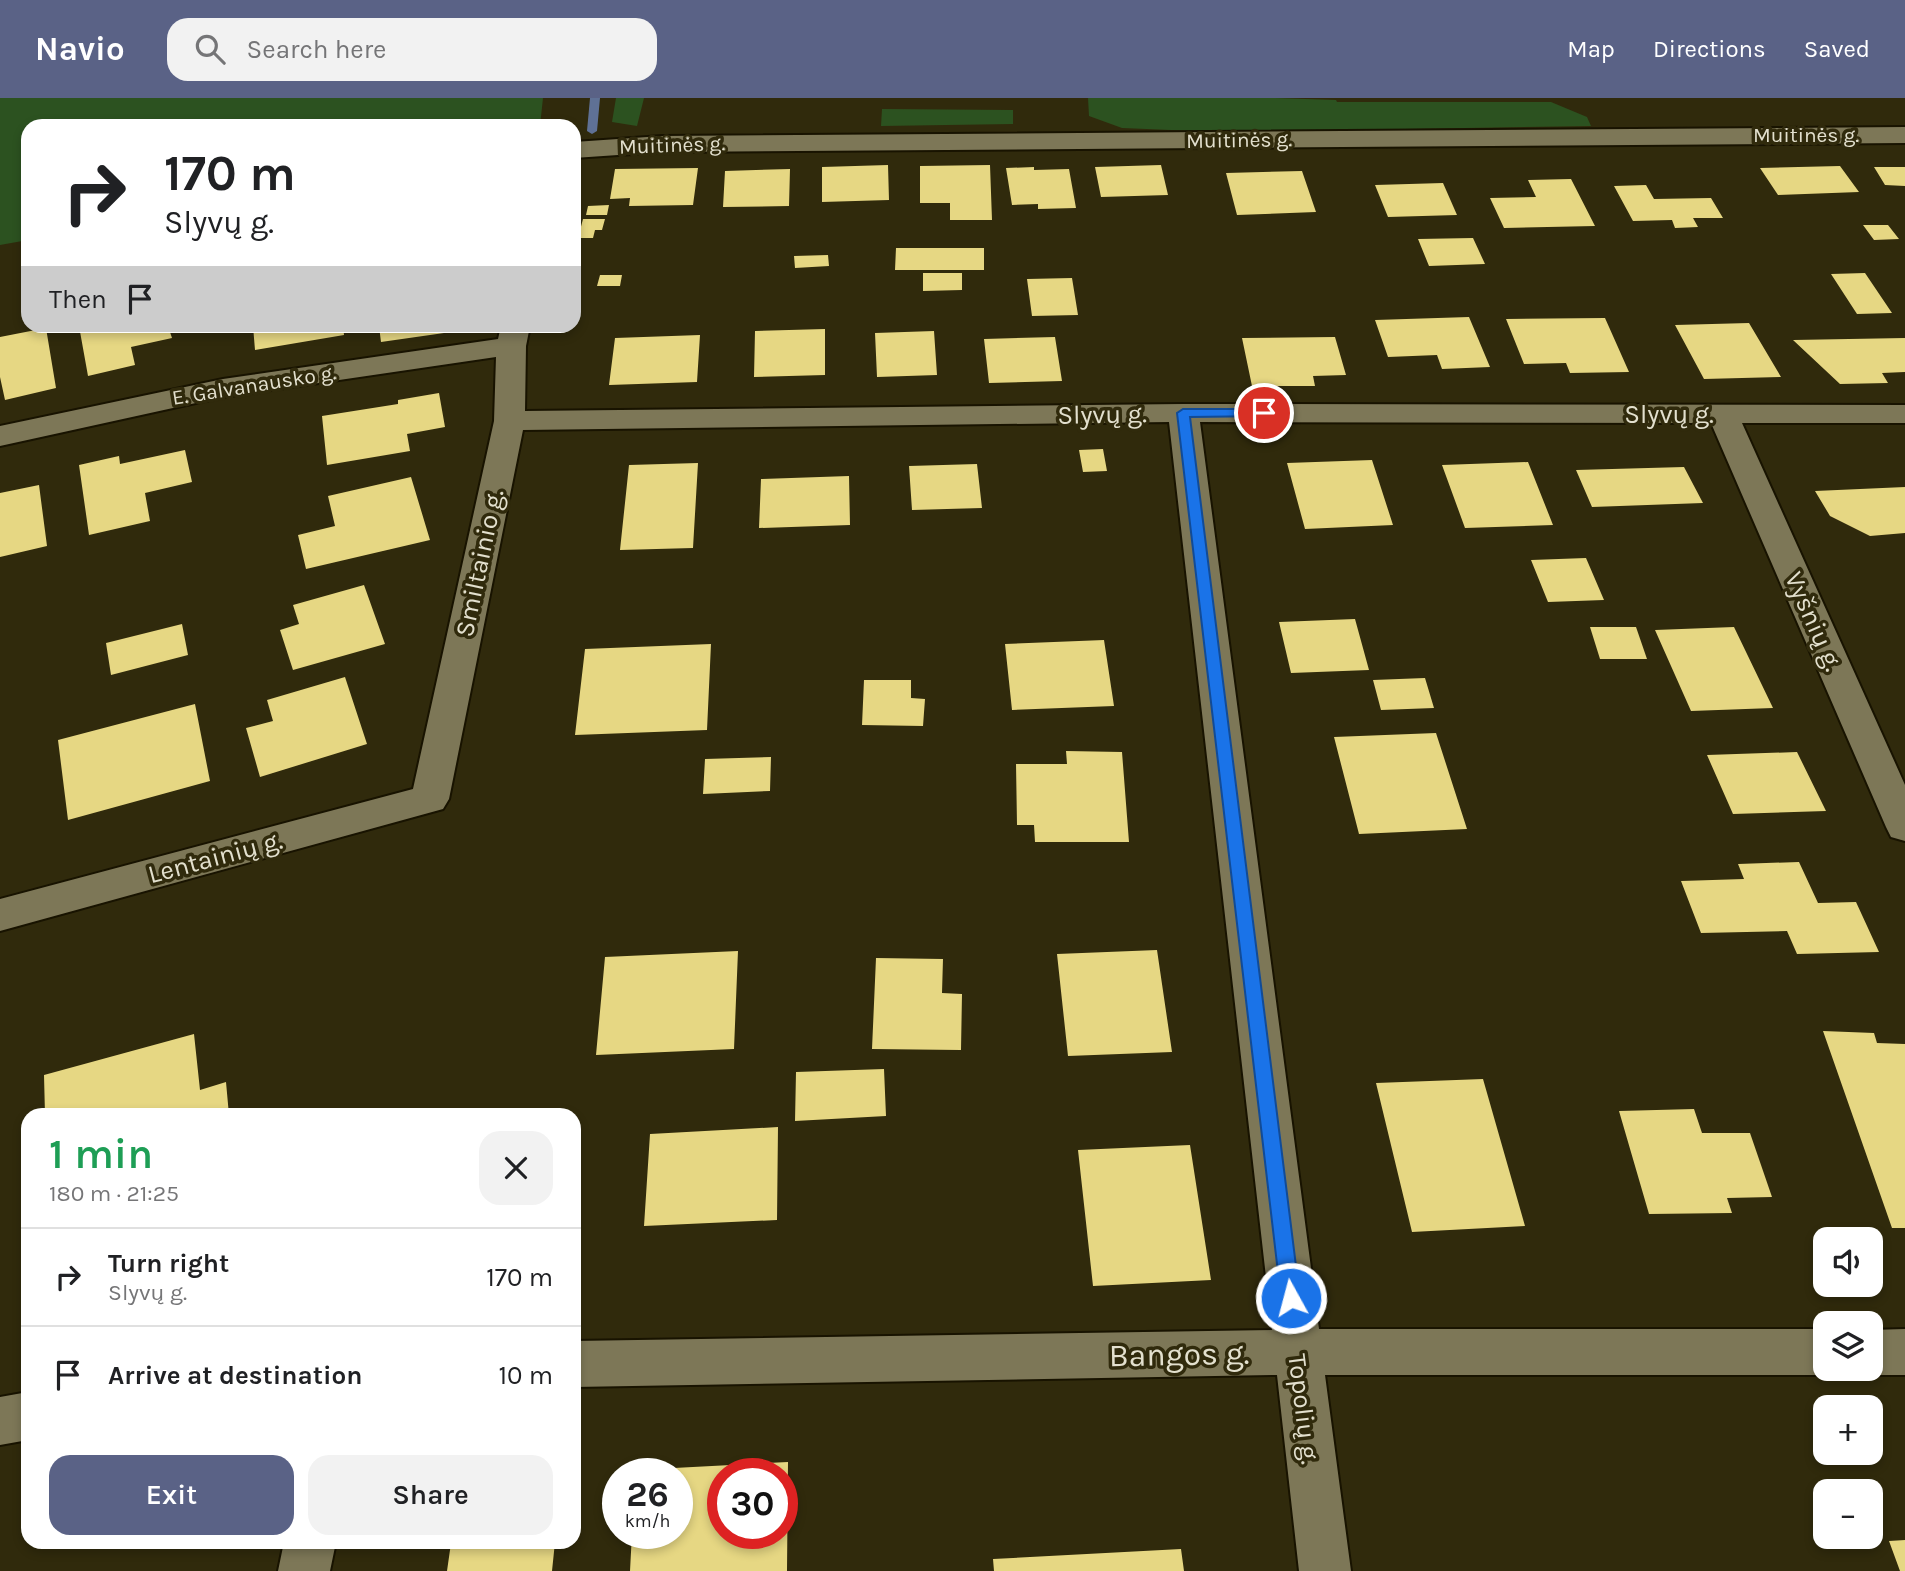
<!DOCTYPE html>
<html lang="en">
<head>
<meta charset="utf-8">
<style>
  body { margin:0; font-family:Karla,sans-serif; background:#f2f2f2; color:#202124; height:100vh; display:flex; flex-direction:column; font-size:26px; white-space:nowrap }
  * { box-sizing:border-box; margin:0 }
  p { font-size:23px; color:#757577 }
  .icon { flex:none; width:38px; height:38px; fill:none; stroke:currentColor; stroke-width:2; stroke-linecap:round; stroke-linejoin:round }
  .map { position:relative; flex:1; overflow:hidden }
  .sheet { position:absolute; left:21px; top:1010px; width:560px; height:441px; display:flex; flex-direction:column; background:#fff; border-radius:21px; box-shadow:0 4px 10px #0003 }
  .sheet>* { flex:none }
  .banner { position:absolute; left:21px; top:21px; width:560px; height:214px; border-radius:21px; box-shadow:0 4px 10px #0003; background:#fff; color:#202124; overflow:hidden }
  .controls { position:absolute; left:1813px; top:1129px; display:grid; gap:14px }
  .controls a { display:grid; place-items:center; width:70px; height:70px; border-radius:14px; background:#fff; box-shadow:0 4px 10px #0003; font-size:35px }
  .speed { position:absolute; left:602px; top:1360px; display:flex; gap:14px; font-size:35px; font-weight:700; text-align:center }
  .speed>* { display:grid; place-content:center; width:91px; height:91px; border-radius:50%; background:#fff; box-shadow:0 4px 10px #0003; line-height:1 }
  .speed small { font-size:18px; font-weight:400 }
  .speed .limit { border:10px solid #d22; background:#fff; color:#111 }
  .pin { position:absolute; display:grid; place-items:center; width:60px; height:60px; color:#fff; margin:-30px; border:4px solid #fff; border-radius:50%; box-shadow:0 2px 7px #0007 }
  .me { position:absolute; width:77px; margin:-38px; rotate:353deg; stroke-linejoin:round; filter:drop-shadow(0 0 5px #0008) }
  .turn { display:flex; align-items:center; gap:24px; height:147px; padding:0 28px; font-size:32px }
  .turn .icon { width:91px; height:91px; stroke-width:2.5 }
  .turn b { display:block; font-size:49px; line-height:60px }
  .then { display:flex; align-items:center; height:66px; padding:0 28px; background:#0003; gap:14px; font-size:26px }
  .round { display:grid; place-items:center; flex:none; width:74px; height:74px; border-radius:21px; background:#f2f2f2 }
  .headline { display:flex; align-items:center; justify-content:space-between; height:119px; padding:0 28px }
  h1 { font-size:42px; font-weight:600; line-height:52px; color:#1e9e55 }
  .button { display:flex; gap:14px; margin-top:auto; padding:14px 28px }
  .button a { flex:1; height:80px; border-radius:21px; background:#5a6286; color:#fff; font-size:28px; font-weight:600; line-height:80px; text-align:center }
  .button a+a { background:#f2f2f2; color:#202124 }
  ul { padding:0; list-style:none }
  li { display:flex; align-items:center; gap:21px; height:98px; padding:0 28px; border-top:2px solid #e0e0e0 }
  li div { flex:1 }
  li b { display:block; font-size:26px }
  li em { font-style:normal }
  header { display:flex; align-items:center; gap:42px; box-sizing:border-box; height:98px; padding:0 35px; background:#5a6286; color:#fff }
  header strong { font-size:33px }
  nav { display:flex; gap:38px; margin-inline-start:auto; font-size:24px }
  .search { width:490px; height:63px; background:#f2f2f2; display:flex; align-items:center; gap:18px; box-sizing:border-box; padding:0 24px; border-radius:21px; color:#757577; font-size:26px }
  .map>svg:first-child { display:block }
  .green { fill:#2c5220 }
  .lines { fill:none; stroke-linecap:round; stroke-linejoin:round }
  .stream { fill:#5f7195; fill-rule:evenodd }
  .building { fill:#e6d783; fill-rule:evenodd }
  .minor-casing { stroke:#181300; stroke-width:4 }
  .minor { fill:#7d7757; fill-rule:evenodd }
  .route { fill:#1a73e8; stroke:#114b97; stroke-width:2 }
  .labels { text-anchor:middle; stroke-width:7; stroke-linejoin:round; paint-order:stroke }
  .far-street-label { font-size:21px; fill:#e3e0ce; stroke:#302a0c }
  .street-label { font-size:26px; fill:#e3e0ce; stroke:#302a0c }
  .near-street-label { font-size:32px; fill:#e3e0ce; stroke:#302a0c }
</style>
</head>
<body>
<header>
<strong>Navio</strong>
<div class="search"><svg class="icon" aria-label="search" viewBox="0 0 24 24"><circle cx="10" cy="10" r="6"/><path d="M15 15l6 6"/></svg>Search here</div>
<nav><a>Map</a><a>Directions</a><a>Saved</a></nav>
</header>
<div class="map">
<svg width="1905" height="1473" viewBox="0 0 1905 1473">
  <rect width="100%" height="100%" fill="#302a0c"/>
  <path class="green" d="M0,0H543L540,28H28V142L0,147Z
    M616,0H644L637,28L612,24Z
    M1276,0L1336,2L1337,4H1551L1587,19L1591,28L1219,34L1122,30L1089,18L1088,0Z
    M882,11L1013,12V26L881,28Z"/>
  <g class="lines">
    <path class="stream" d="M590,0H600L597,33L592,36L587,33Z"/>
  </g>
  <path class="building" d="M888,67L889,102L822,104V69Z
    M990,67L992,122H950V105H920V68Z
    M1161,67L1168,97L1101,99L1095,69Z
    M1840,68L1859,94L1778,97L1760,70Z
    M1034,69V72L1069,71L1076,110L1038,111V106L1012,107L1006,70Z
    M1874,69H1905V88L1885,87Z
    M698,70L693,107L629,108L630,100L610,101L615,71Z
    M790,71L789,108L723,109L725,73Z
    M1302,73L1316,114L1237,117L1226,75Z
    M1571,81L1595,128L1504,130L1490,100L1536,99L1528,82Z
    M1443,85L1457,117L1388,119L1375,87Z
    M1646,87L1654,101L1711,100L1723,120H1693L1698,129L1675,130L1672,122L1633,123L1614,88Z
    M609,107L607,117H586L588,108Z
    M583,121H605L602,132H595L593,140H578Z
    M1863,127H1888L1899,141L1874,142Z
    M1473,140L1485,166L1429,168L1418,141Z
    M896,150H984V172H895Z
    M828,157L829,168L795,170L794,158Z
    M923,175H962V192L923,193Z
    M1865,175L1892,215L1857,216L1831,176Z
    M600,177H622L620,188H597Z
    M1072,180L1078,217L1032,218L1027,181Z
    M1469,219L1490,269L1442,271L1437,257L1388,259L1375,222Z
    M1605,220L1629,274L1570,275L1566,265L1524,266L1506,221Z
    M1749,225L1781,279L1704,281L1675,227Z
    M79,228H185L186,230L170,234L172,240L131,249L135,267L88,278Z
    M253,228H343L344,237L255,252Z
    M379,228H443L444,235L381,244Z
    M46,230L56,290L5,302L0,279V239Z
    M825,231V277L754,279L755,233Z
    M934,233L937,277L877,279L875,235Z
    M700,237L697,284L609,287L615,240Z
    M1055,239L1062,283L989,285L984,241Z
    M1335,239L1346,277L1313,278L1315,288H1252L1242,240Z
    M1905,240V274L1882,275L1888,285L1840,286L1793,242Z
    M439,295L445,329L407,336L410,353L327,367L322,318L398,306V302Z
    M1103,351L1107,373L1083,374L1079,352Z
    M185,352L192,384L145,395L150,423L89,437L79,367L119,358L120,366Z
    M1372,362L1393,427L1305,431L1287,365Z
    M1528,364L1553,427L1465,430L1442,367Z
    M698,365L693,450L620,452L629,367Z
    M977,366L982,410L912,412L909,368Z
    M1684,369L1703,405L1592,409L1576,372Z
    M849,378L850,427L759,430L761,381Z
    M411,379L430,442L306,471L298,437L335,428L328,398Z
    M39,387L47,448L0,459V395Z
    M1905,389V435L1870,438L1830,418L1815,393Z
    M1586,460L1604,502L1548,504L1531,462Z
    M364,487L385,546L293,572L280,532L299,526L293,507Z
    M1355,521L1369,572L1291,575L1279,524Z
    M182,526L188,557L111,577L106,545Z
    M1590,529H1636L1647,561H1600Z
    M1734,529L1773,610L1691,613L1655,532Z
    M1104,542L1114,608L1012,612L1005,546Z
    M711,546L707,632L575,637L585,551Z
    M345,579L367,646L260,679L246,630L273,623L267,602Z
    M1425,580L1434,610L1381,612L1373,582Z
    M864,582H911V600L925,601L923,628L862,627Z
    M195,606L210,683L68,722L58,642Z
    M1436,635L1467,731L1359,736L1334,639Z
    M1066,653L1122,654L1129,744H1035L1034,727H1017L1016,666H1067Z
    M1797,654L1826,713L1733,716L1707,657Z
    M771,659L770,693L703,696L705,661Z
    M1799,764L1818,805L1856,804L1879,854L1797,856L1787,833L1701,835L1681,783L1744,781L1738,766Z
    M1157,852L1172,954L1068,958L1057,856Z
    M738,853L734,951L596,957L605,859Z
    M876,860L943,861L942,895L962,896L961,952L872,951Z
    M1823,933L1874,935L1877,945L1905,946V1130H1892Z
    M194,936L200,992L226,984L229,1017H45L44,977Z
    M884,971L886,1018L795,1023L796,974Z
    M1483,981L1525,1128L1412,1134L1376,985Z
    M1694,1011L1702,1035H1750L1772,1099L1727,1100L1732,1115L1649,1116L1619,1013Z
    M778,1029L777,1122L644,1128L650,1036Z
    M1190,1047L1211,1182L1093,1188L1078,1052Z
    M788,1364L787,1473H630L632,1435H677V1376H636V1372ZM723,1376H782V1435H723Z
    M1905,1442V1473H1900L1889,1443Z
    M555,1444L552,1473H447L451,1445Z
    M1181,1451L1184,1473H994L993,1461Z"/>
  <g class="lines">
    <g class="minor-casing">
      <path id="minor" d="M1905,29V45L662,54L574,60V44L662,38Z
        M501,228H530L526,248L525,313L1183,306L1905,307V325H1742L1905,687V743L1891,739L1886,729L1711,325L1200,324L1319,1231H1825V1270H1840L1825,1277H1325L1351,1473H1299L1277,1277L574,1289V1243L1272,1232L1169,324L523,332L449,701L443,711L0,833V801L413,691L494,323L496,259L223,299L0,348V328L223,281L498,241Z
        M1905,1231V1277H1871L1856,1270H1871V1232Z
        M28,1294V1342L0,1347V1299Z
        M284,1444H336L330,1473H278Z"/>
    </g>
    <use href="#minor" class="minor"/>
  </g>
  <path class="route" d="M1264,311L1268,312V318L1190,319L1300,1200L1297,1207L1291,1209L1284,1207L1281,1200L1177,315L1183,311Z"/>
  <g class="labels">
    <g class="far-street-label">
      <text x="1806" y="44">Muitinės g.</text>
      <text transform="translate(1239 42) rotate(-1)" y="7">Muitinės g.</text>
      <text transform="translate(672 47) rotate(-2)" y="7">Muitinės g.</text>
      <text transform="translate(254 287) rotate(-9)" y="7">E. Galvanausko g.</text>
    </g>
    <g class="street-label">
      <text transform="translate(1102 316) rotate(-1)" y="9">Slyvų g.</text>
      <text x="1669" y="325">Slyvų g.</text>
      <text transform="translate(479 465) rotate(-78)" y="9">Smiltainio g.</text>
      <text transform="translate(1814 523) rotate(66)" y="9">Vyšnių g.</text>
      <text transform="translate(215 759) rotate(-15)" y="9">Lentainių g.</text>
      <text transform="translate(1304 1311) rotate(83)" y="9">Topolių g.</text>
    </g>
    <g class="near-street-label">
      <text transform="translate(1179 1256) rotate(-1)" y="11">Bangos g.</text>
    </g>
  </g>
</svg>
<div class="controls">
<a><svg class="icon" aria-label="sound" viewBox="0 0 24 24"><path d="M4 9h4l5-4v14l-5-4H4zM17 9q2 3 0 6"/></svg></a>
<a><svg class="icon" aria-label="layers" viewBox="0 0 24 24"><path d="M12 4l9 5-9 5-9-5zM3 14l9 5 9-5"/></svg></a>
<a>+</a>
<a>−</a>
</div>
<div class="speed"><div>26<small>km/h</small></div><div class="limit">30</div></div>
<div class="pin" style="left:1264px;top:315px;background:#d93025"><svg class="icon" aria-label="arrive" viewBox="0 0 24 24"><path d="M6 21V4h12l-3 4 3 4H6"/></svg></div>
<svg class="me" style="left:1291px;top:1200px" viewBox="-20 -20 40 40"><circle r="17" fill="#1a73e8" stroke="#fff" stroke-width="3"/><path d="M0-11L8 9 0 5-8 9z" fill="#fff"/></svg>
<div class="banner">
<div class="turn"><svg class="icon" aria-label="right" viewBox="0 0 24 24"><path d="M7 20v-9h11M14 6l5 5-5 5"/></svg><div><b>170 m</b>Slyvų g.</div></div>
<div class="then">Then<svg class="icon" aria-label="arrive" viewBox="0 0 24 24"><path d="M6 21V4h12l-3 4 3 4H6"/></svg></div>
</div>
<section class="sheet">
<div class="headline"><div><h1>1 min</h1><p>180 m · 21:25</p></div><a class="round"><svg class="icon" aria-label="close" viewBox="0 0 24 24"><path d="M6 6l12 12M18 6L6 18"/></svg></a></div>
<ul>
<li><svg class="icon" aria-label="right" viewBox="0 0 24 24"><path d="M7 20v-9h11M14 6l5 5-5 5"/></svg><div><b>Turn right</b><p>Slyvų g.</p></div><em>170 m</em></li>
<li><svg class="icon" aria-label="arrive" viewBox="0 0 24 24"><path d="M6 21V4h12l-3 4 3 4H6"/></svg><div><b>Arrive at destination</b></div><em>10 m</em></li>
</ul>
<div class="button"><a>Exit</a><a>Share</a></div>
</section>
</div>
</body>
</html>
